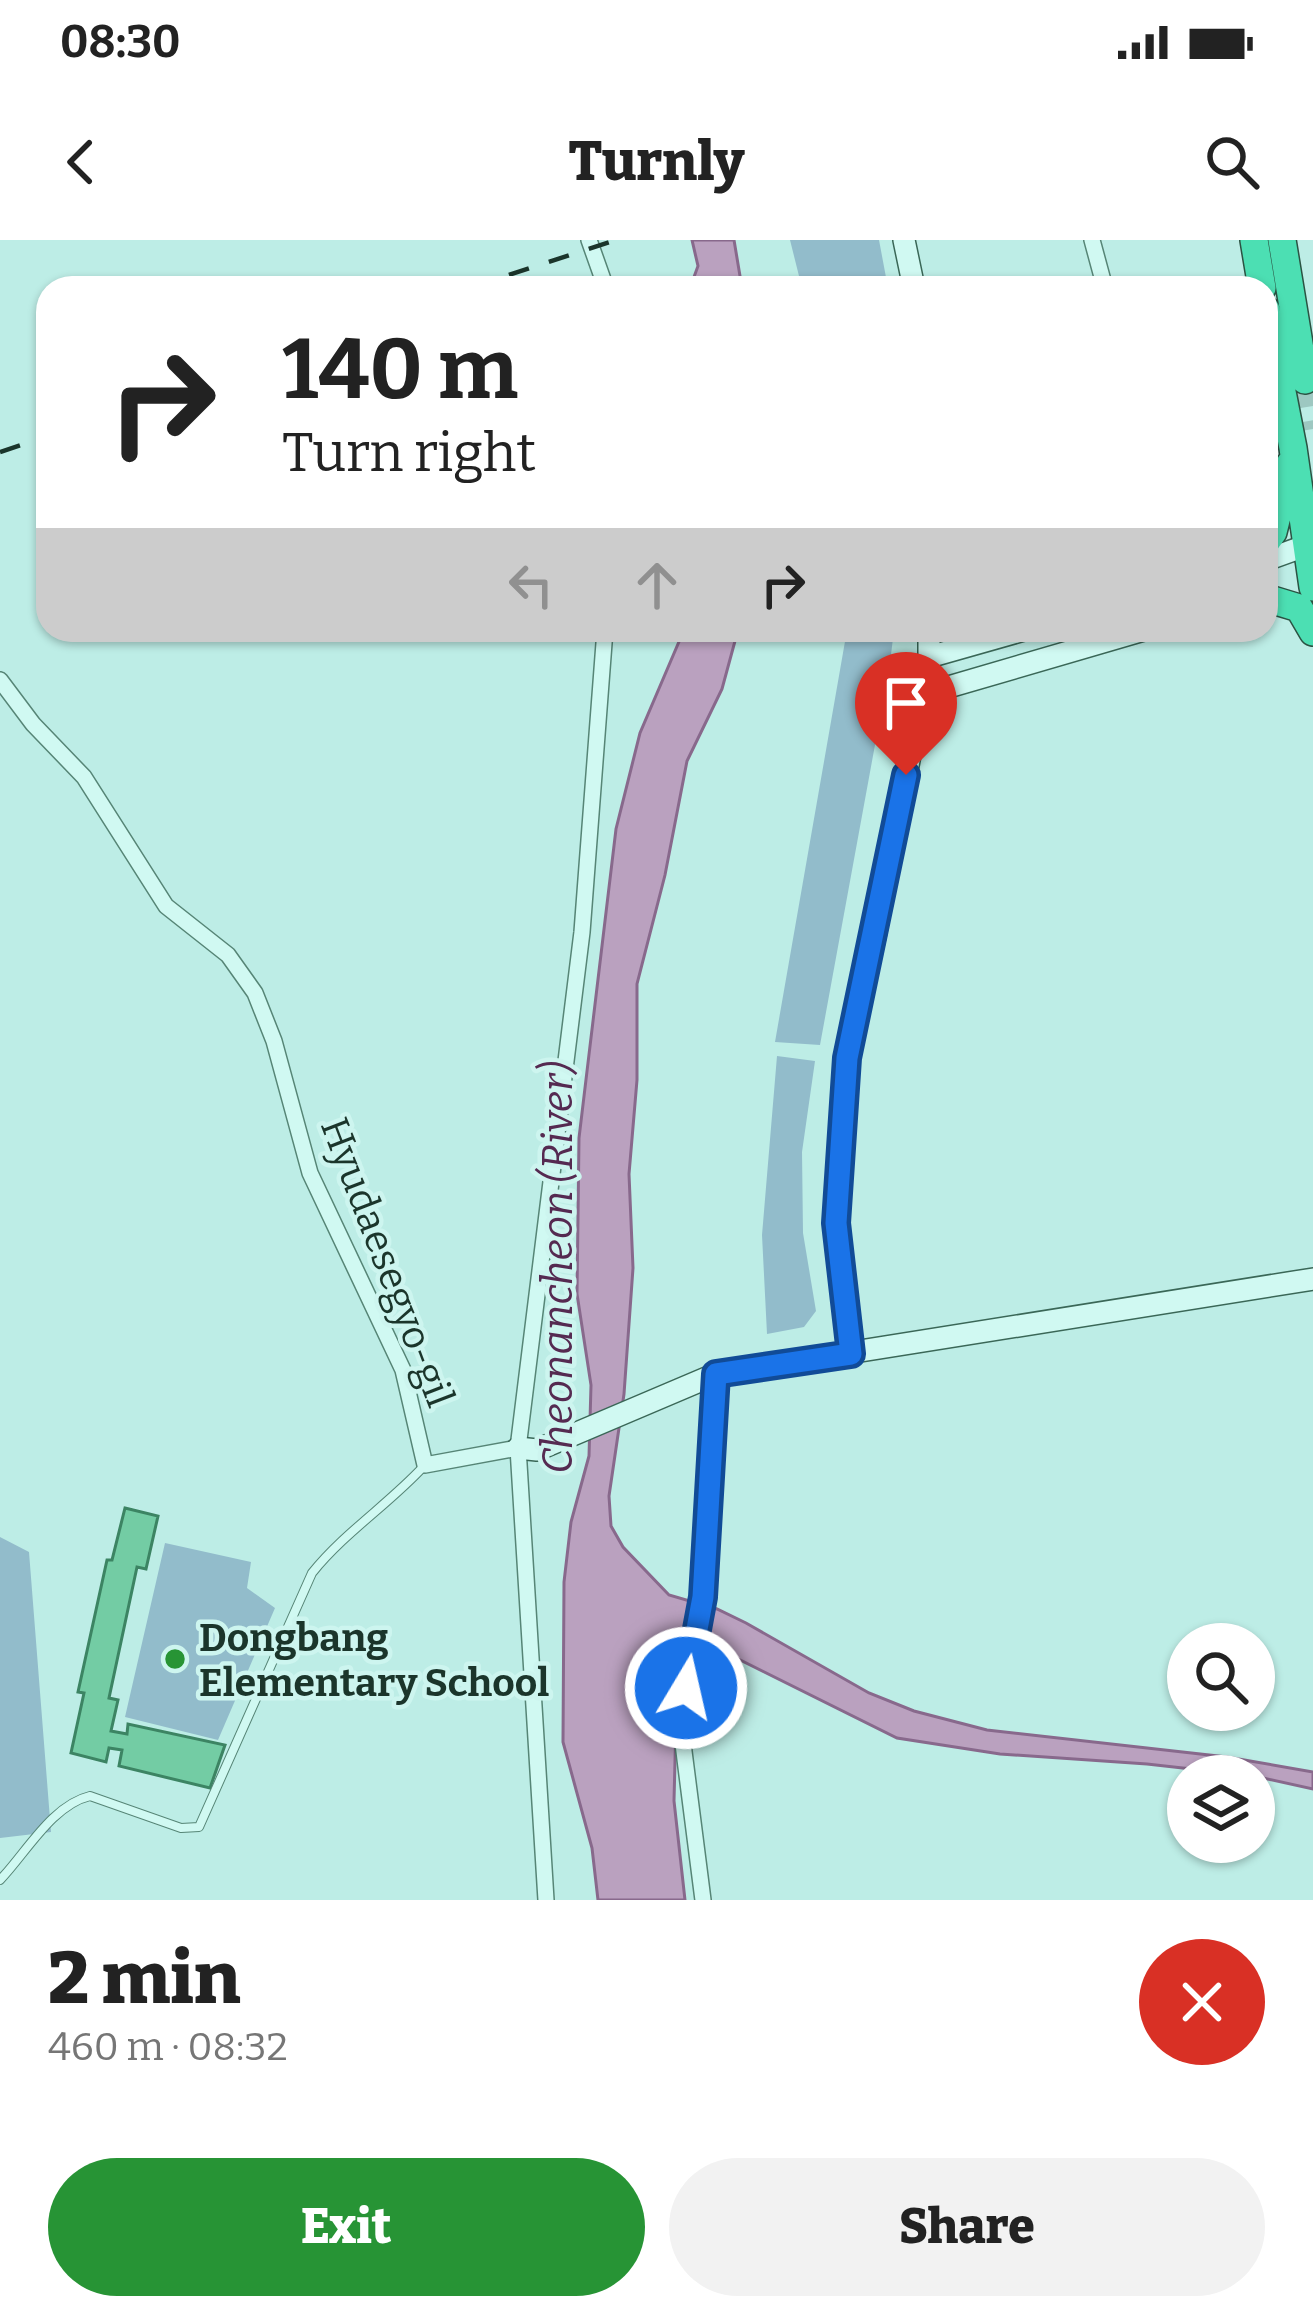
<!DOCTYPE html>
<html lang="en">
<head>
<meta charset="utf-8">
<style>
  body { margin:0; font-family:Bitter,serif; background:#f2f2f2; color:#222; height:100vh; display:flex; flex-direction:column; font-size:45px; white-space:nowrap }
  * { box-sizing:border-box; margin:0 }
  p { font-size:39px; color:#767676 }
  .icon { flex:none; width:66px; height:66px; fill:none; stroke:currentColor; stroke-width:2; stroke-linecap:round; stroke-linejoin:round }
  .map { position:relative; height:1660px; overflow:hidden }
  .details { display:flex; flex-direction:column; background:#fff; flex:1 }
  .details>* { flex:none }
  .hud { position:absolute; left:36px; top:36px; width:1242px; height:366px; border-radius:36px; box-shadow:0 3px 9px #0004; background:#fff; color:#222; overflow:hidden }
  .buttons { position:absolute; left:1167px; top:1383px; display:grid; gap:24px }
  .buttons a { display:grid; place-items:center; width:108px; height:108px; border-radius:50%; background:#fff; box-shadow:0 3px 9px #0004; font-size:60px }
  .pin { position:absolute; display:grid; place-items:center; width:102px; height:102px; color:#fff; margin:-123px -51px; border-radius:50% 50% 50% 0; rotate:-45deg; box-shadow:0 0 12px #0007 }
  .pin .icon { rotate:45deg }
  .me { position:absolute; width:132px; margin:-66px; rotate:9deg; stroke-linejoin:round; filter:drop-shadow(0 0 9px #0008) }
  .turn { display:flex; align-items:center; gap:42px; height:252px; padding:0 48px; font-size:54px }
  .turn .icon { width:156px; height:156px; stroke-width:2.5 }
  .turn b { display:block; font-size:84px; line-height:102px }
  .lanes { display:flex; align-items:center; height:114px; padding:0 48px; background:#0003; justify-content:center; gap:60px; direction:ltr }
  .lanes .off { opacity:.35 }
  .round { display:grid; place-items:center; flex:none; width:126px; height:126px; border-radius:63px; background:#f2f2f2 }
  .head { display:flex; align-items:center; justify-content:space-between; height:204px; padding:0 48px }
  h1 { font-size:72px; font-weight:800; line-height:90px }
  .action { display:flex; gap:24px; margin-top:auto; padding:24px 48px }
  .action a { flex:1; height:138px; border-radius:72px; background:#279435; color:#fff; font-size:48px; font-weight:800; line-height:138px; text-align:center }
  .action a+a { background:#f2f2f2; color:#222 }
  .status { display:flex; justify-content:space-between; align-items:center; height:84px; padding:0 60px; background:#fff; direction:ltr }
  .status svg { height:33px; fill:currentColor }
  header { display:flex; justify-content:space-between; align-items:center; height:156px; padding:0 48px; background:#fff; font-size:54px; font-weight:800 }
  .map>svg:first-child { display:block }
  .green { fill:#92bccb }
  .water { fill:#baa1bf; stroke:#88698c; stroke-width:3 }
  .building { fill:#73cca4; stroke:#3c8463; stroke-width:3 }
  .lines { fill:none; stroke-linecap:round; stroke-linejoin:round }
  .highway-tunnel { stroke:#9dc8c1; stroke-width:27; stroke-dasharray:27 14; stroke-linecap:butt }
  .lane-casing { stroke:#568576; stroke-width:10 }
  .street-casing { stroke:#568576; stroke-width:18 }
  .secondary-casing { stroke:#3a6757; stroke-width:24 }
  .highway-casing { stroke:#2b5343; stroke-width:30 }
  .lane { stroke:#d0f9f2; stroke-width:8 }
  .street { stroke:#d0f9f2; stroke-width:15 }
  .secondary { stroke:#d0f9f2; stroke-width:21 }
  .highway { stroke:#4cdfb3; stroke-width:27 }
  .rail { stroke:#1b352b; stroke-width:4.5; stroke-dasharray:21 21; stroke-linecap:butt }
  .route-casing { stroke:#114b97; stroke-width:30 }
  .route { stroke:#1a73e8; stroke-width:21 }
  .poi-dot { fill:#279435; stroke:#cdf5ef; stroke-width:4.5 }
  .labels { text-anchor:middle; stroke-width:9; stroke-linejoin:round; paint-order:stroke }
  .street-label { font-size:39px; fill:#1b352b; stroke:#cdf5ef }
  .poi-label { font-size:39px; font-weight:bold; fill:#1b352b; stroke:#cdf5ef; text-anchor:start }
  .water-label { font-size:42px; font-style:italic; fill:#552a51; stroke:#cdf5ef }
</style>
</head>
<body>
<div class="status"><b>08:30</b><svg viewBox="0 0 49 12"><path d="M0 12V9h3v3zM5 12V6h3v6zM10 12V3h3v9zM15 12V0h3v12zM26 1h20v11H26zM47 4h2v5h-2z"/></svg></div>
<header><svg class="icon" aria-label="back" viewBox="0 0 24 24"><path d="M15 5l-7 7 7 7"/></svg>Turnly<svg class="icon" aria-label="search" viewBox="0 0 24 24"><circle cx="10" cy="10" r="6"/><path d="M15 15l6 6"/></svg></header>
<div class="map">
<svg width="1313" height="1660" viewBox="0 0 1313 1660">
  <rect width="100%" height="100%" fill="#bdede6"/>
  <path class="green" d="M790,0H879L888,48H802Z
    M847,390H894L890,423L820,805L775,802Z
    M777,816L815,821L802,912L803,993L816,1071L804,1087L767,1094L762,995Z
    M0,1297L29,1312L51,1592L0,1598Z
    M165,1303L251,1322L247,1348L275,1368L218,1500L125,1477Z"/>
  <path class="water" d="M692,0H734L742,48H690L698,26Z
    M684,390H738L722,449L687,521L665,635L637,744V840L629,934L633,1028L624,1154L609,1256L611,1286L623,1307L669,1355L717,1369L746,1383L869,1453L914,1471L987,1490L1227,1517L1313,1532V1549L1254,1536L1147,1524L1000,1514L897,1498L722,1411L678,1403L674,1561L685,1660H598L592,1608L563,1502L564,1342L571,1282L589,1216L591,1145L577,1054L579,898L616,589L640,493Z"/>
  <path class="building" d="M125,1268L158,1276L146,1329L137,1327L109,1458L118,1460L111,1491L127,1494L128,1484L225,1505L210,1548L119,1526L122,1510L109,1508L106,1522L71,1513L84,1453L78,1452L107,1320H112Z"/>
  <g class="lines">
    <path class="highway-tunnel" d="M1305,140L1313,189"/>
    <g class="lane-casing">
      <path id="lane" d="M0,1640C26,1613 52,1565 90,1556L181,1588L199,1587L312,1333C345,1292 389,1264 424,1226"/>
    </g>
    <g class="street-casing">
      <path id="street" d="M589,0L606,48
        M1092,0L1105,48
        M0,440L33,484L84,537L166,666L228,715L255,753L274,801L310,933L403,1130L425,1225L518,1208
        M546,1660L518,1208L582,692L605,390
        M703,1660L681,1488L691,1409L703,1357L716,1134"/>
    </g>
    <g class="secondary-casing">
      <path id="secondary" d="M904,0L914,48
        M1266,320L1313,303
        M929,417L1024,390
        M921,455L1144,390
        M851,1114L836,983L847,818L875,696L929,417V390
        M518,1208L537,1210L716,1134L1313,1039"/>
    </g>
    <g class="highway-casing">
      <path id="highway" d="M1254,0L1262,48
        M1282,0L1305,140
        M1266,70L1293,208L1313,347
        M1266,302L1273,292L1290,224
        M1266,358L1299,368L1313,392"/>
    </g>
    <use href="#lane" class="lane"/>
    <use href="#street" class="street"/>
    <use href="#secondary" class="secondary"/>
    <use href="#highway" class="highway"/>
    <path class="rail" d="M469,48L616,0
      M0,212L48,196"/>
  </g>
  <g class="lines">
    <g class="route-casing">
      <path id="route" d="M686,1448L703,1357L716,1134L851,1114L836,983L847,818L906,535"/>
    </g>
    <use href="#route" class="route"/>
  </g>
  <circle class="poi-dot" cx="175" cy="1419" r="12"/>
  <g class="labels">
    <g class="street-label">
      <text transform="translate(388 1022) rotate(69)" y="14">Hyudaesegyo-gil</text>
    </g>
    <g class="poi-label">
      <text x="199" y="1411">Dongbang<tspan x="199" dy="45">Elementary School</tspan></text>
    </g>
    <g class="water-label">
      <text transform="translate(557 1028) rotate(-90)" y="15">Cheonancheon (River)</text>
    </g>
  </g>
</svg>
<div class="buttons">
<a><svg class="icon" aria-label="search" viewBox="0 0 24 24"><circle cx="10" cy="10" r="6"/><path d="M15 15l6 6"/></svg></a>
<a><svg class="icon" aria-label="layers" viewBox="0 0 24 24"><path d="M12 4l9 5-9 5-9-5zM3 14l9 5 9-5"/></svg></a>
</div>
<div class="pin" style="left:906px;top:535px;background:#d93025"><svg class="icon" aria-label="arrive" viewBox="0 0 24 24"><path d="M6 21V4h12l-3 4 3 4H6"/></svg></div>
<svg class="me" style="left:686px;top:1448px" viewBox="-20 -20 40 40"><circle r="17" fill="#1a73e8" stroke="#fff" stroke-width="3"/><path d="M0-11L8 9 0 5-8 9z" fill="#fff"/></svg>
<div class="hud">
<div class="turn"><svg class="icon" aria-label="right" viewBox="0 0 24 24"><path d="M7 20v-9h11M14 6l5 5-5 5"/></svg><div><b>140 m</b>Turn right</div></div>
<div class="lanes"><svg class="icon off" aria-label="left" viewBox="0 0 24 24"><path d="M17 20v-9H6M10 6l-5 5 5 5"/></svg><svg class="icon off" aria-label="ahead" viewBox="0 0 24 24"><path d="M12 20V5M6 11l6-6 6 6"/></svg><svg class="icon" aria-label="right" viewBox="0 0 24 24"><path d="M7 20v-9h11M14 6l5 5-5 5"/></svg></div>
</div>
</div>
<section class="details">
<div class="head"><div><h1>2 min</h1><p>460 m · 08:32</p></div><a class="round" style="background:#d93025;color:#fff"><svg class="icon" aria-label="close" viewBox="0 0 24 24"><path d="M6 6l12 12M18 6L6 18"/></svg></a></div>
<div class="action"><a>Exit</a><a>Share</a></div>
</section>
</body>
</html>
